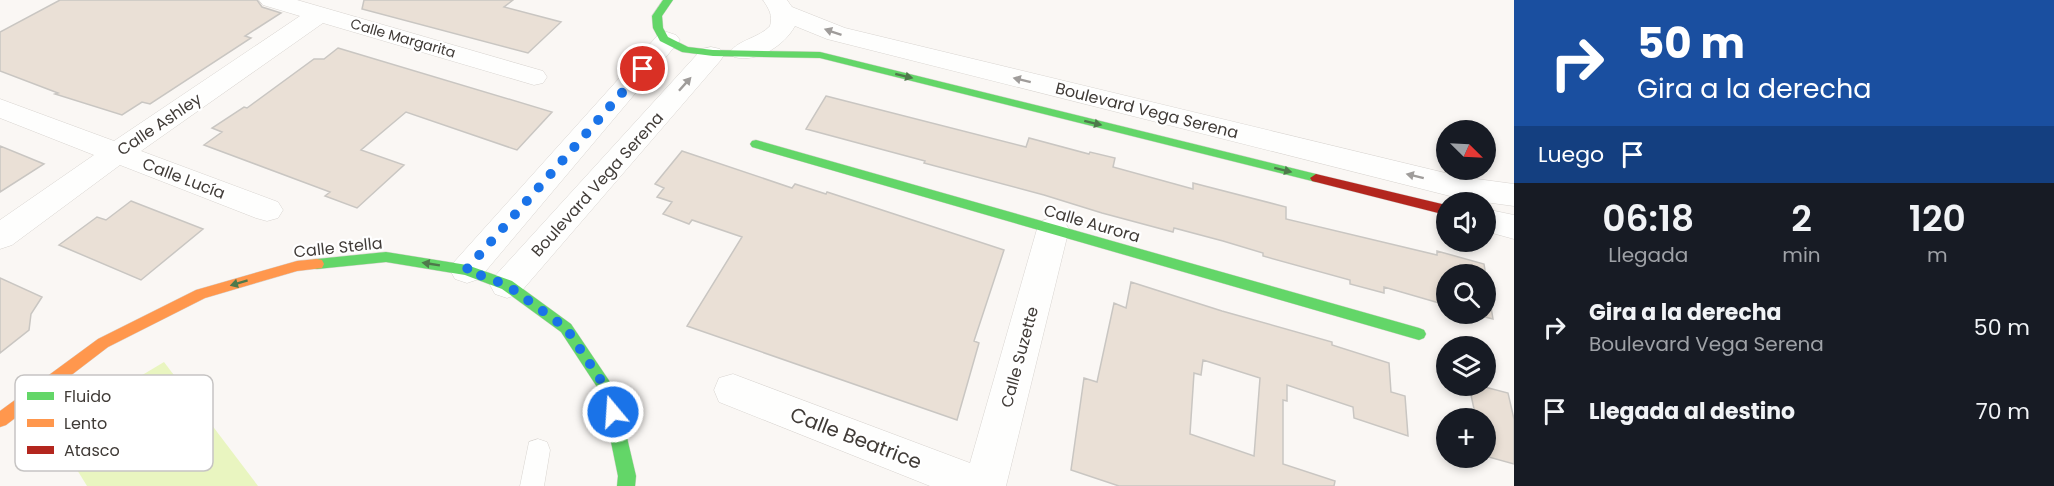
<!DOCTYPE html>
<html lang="es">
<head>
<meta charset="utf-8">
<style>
  body { margin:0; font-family:Poppins,sans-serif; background:#242831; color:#f1f3f6; height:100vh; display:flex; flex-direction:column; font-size:22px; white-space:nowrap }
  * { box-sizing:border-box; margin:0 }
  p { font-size:20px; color:#9ea1a6 }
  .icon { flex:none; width:33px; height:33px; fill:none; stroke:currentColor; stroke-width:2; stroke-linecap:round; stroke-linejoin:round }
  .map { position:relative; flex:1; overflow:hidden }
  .drawer { display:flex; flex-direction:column; background:#171b24; width:540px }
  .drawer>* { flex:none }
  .guide { background:#1a4fa0; color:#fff; overflow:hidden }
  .needle { width:39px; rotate:114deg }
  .tools { position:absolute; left:1436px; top:120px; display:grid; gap:12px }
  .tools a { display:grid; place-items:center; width:60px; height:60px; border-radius:50%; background:#171b24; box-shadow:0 3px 9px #0003; font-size:30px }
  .pin { position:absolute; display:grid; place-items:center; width:51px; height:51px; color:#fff; margin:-26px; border:3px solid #fff; border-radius:50%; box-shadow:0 2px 6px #0007 }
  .me { position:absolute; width:66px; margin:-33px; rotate:342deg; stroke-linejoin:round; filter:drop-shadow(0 0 4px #0008) }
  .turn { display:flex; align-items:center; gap:21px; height:126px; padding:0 24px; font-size:27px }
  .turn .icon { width:78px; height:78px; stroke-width:2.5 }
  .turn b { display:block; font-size:42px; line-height:51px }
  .then { display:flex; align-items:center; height:57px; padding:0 24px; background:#0003; gap:12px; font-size:22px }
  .eta { display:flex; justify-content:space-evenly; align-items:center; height:102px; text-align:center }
  .eta b { font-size:36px; font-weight:600; line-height:42px }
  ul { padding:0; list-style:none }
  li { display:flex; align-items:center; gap:18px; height:84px; padding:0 24px }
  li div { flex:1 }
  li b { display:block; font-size:22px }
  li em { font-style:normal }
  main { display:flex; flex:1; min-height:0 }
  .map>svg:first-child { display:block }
  .green { fill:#e9f5c0 }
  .building { fill:#eae0d6; stroke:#c9c6c2; stroke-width:1.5; fill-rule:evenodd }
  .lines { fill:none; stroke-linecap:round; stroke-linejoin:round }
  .lane-casing { stroke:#d8d4d0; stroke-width:1 }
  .street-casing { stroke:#d8d4d0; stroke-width:1 }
  .fast-casing { stroke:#d8d4d0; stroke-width:1 }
  .slow-casing { stroke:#d8d4d0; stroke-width:1 }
  .jam-casing { stroke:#d8d4d0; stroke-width:1 }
  .lane { fill:#fefefd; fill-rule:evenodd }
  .street { fill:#fefefd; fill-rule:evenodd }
  .fast { fill:#63d668; fill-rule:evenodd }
  .slow { fill:#ff974d; fill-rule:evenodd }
  .jam { fill:#b3261e; fill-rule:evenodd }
  .oneway { fill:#9f9c9a }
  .oneway2 { fill:#4e794b }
  .route { stroke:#1a73e8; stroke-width:10; stroke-dasharray:0 18 }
  .labels { text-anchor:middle; stroke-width:4.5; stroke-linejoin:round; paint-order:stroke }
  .far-street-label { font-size:14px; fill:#403b37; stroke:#fff }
  .street-label { font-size:16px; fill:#403b37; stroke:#fff }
  .near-street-label { font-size:20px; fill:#403b37; stroke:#fff }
  .key { fill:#fff; stroke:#c6c4c3; stroke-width:1.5 }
  .key-label { font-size:16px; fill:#403b37 }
</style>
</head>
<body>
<main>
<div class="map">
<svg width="1514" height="486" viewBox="0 0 1514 486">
  <rect width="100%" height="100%" fill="#faf7f4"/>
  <path class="green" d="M164,362L258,486H87L52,429Z"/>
  <path class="building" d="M60,0H257L262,7L281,13L245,36L251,38L150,104L142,102L122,115L55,94L58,93L0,71V32Z
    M364,0H513L504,7L561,22L528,53L362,9Z
    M338,48L552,112L517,150L406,112L361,150L404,165L357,208L325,196L330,192L204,145L222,132L212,128L244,107L247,108L314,59H324Z
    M826,96L1026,147L1029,138L1089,154L1090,152L1115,158L1113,167L1193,189V183L1286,207V219L1437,255V251L1484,264L1493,319L1473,314H1485V274H1446V305L1384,287V293L1350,284V280L1263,256V253L1223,241L1174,228L1173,232L1102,213L1044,195L924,163L925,161L806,129Z
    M0,146L44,164L0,192Z
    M682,151L792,188L795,184L826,194L827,192L1004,250L974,341L979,343L957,420L687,326L742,237L692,220L689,224L663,214L672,202L657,197L664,188L655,184Z
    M131,201L203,229L141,280L59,245L97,217L106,220Z
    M0,278L42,297L31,314L29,330L0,353Z
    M1131,282L1222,311L1332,342V345L1389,363L1391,392L1405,396L1408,436L1354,418L1353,407L1287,385V401L1283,400V464L1335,481L1334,486H1119L1071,470L1084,378L1097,382L1114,303L1126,308ZM1203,360L1260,378L1254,456L1190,434L1194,373L1201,375Z
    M1469,386H1481L1508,393L1514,419V464L1485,456V418H1476Z"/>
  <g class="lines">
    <g class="lane-casing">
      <path id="lane" d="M538,439L547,442L550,450L544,486H520L529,442Z"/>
    </g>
    <g class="street-casing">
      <path id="street" d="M259,0H297L543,71L547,77L543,83L534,85L323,23L141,151L278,202L283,210L278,218L267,221L256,218L120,165L12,245L0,249V220L94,155L0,118V99L114,141L300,16L263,5Z
        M763,0H787L792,7L845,28L1462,177L1514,184V206L1462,199L827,39L795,26C784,46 757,63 734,57L730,52C738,40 759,38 770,26C773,15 769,9 763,0Z
        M667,32L676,35L680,40L676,45L479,279L467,283L455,279L450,270L455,261L658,35Z
        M711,47L720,49L724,55L720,61L519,294L507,298L495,294L490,285L495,276L702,49Z
        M1485,209L1514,215V239L1485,231Z
        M1053,217L1064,221L1069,229L1006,486H930L719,402L714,390L719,378L733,374L970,463L1037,229L1042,221Z"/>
    </g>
    <g class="fast-casing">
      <path id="fast" d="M663,0H673L662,16L663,28L668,37L688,47L713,50L820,52L1316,174L1322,178L1316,182L820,58L713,56L682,52L660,41L653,28L652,16Z
        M756,140L1419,328L1424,330L1426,334L1424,338L1419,340L752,147L750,144L752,141Z
        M386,252L467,265L512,281L571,324L616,391L636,476L635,486H617L618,476L601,393L561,332L502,289L465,275L386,262L317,269L312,268L310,264L312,260L317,259Z"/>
    </g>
    <g class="slow-casing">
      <path id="slow" d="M317,259L322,260L324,264L322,268L297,271L205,298L108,347L6,425L0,427V411L98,339L196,290L297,261Z"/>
    </g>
    <g class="jam-casing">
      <path id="jam" d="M1316,174L1446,205V215L1312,181L1310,178Z"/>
    </g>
    <use href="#lane" class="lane"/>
    <use href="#street" class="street"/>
    <use href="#fast" class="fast"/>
    <use href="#slow" class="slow"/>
    <use href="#jam" class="jam"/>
  </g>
  <defs><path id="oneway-solid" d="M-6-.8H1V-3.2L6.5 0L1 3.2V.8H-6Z" transform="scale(1.5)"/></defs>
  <g class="oneway">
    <use href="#oneway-solid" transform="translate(833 32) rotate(-161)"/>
    <use href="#oneway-solid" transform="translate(1022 80) rotate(-166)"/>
    <use href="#oneway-solid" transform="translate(685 84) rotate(-48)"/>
    <use href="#oneway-solid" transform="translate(1415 176) rotate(-166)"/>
  </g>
  <g class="oneway2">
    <use href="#oneway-solid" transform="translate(904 76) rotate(14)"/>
    <use href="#oneway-solid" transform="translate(1093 123) rotate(14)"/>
    <use href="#oneway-solid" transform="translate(1283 170) rotate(14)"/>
    <use href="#oneway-solid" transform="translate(431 264) rotate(-171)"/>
    <use href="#oneway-solid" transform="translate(239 283) rotate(163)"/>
  </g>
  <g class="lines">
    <path class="route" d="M613,412L608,391L566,328L507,285L466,270L643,69"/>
  </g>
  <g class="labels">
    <g class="far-street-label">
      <text transform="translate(403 38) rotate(16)" y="5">Calle Margarita</text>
    </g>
    <g class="street-label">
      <text transform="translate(1147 110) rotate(14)" y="6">Boulevard Vega Serena</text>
      <text transform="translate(159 124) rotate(-34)" y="6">Calle Ashley</text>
      <text transform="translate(184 178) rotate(21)" y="6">Calle Lucía</text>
      <text transform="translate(597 184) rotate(-48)" y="6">Boulevard Vega Serena</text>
      <text transform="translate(1092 223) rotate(16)" y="6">Calle Aurora</text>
      <text transform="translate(338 247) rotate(-6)" y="6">Calle Stella</text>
      <text transform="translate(1019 357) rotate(-75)" y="6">Calle Suzette</text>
    </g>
    <g class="near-street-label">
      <text transform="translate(856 438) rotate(21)" y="7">Calle Beatrice</text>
    </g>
  </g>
  <rect x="15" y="375" width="198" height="96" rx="9" class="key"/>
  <rect x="27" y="392" width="27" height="8" fill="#63d668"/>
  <rect x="27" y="419" width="27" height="8" fill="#ff974d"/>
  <rect x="27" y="446" width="27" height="8" fill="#b3261e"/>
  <g class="key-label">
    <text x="64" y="402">Fluido</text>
    <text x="64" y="429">Lento</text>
    <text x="64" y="456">Atasco</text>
  </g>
</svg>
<div class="tools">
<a><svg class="needle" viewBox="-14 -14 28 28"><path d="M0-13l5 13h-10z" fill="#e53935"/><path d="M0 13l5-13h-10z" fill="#9ea1a6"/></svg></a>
<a><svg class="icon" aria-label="sound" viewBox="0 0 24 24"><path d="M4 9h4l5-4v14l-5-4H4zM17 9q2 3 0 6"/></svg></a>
<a><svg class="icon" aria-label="search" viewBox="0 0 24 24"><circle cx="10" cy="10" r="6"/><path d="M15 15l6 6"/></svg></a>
<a><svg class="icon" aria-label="layers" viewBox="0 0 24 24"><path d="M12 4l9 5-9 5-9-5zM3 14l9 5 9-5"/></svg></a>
<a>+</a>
</div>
<div class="pin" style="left:643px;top:69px;background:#d93025"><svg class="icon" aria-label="arrive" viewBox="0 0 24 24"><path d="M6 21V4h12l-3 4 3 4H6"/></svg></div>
<svg class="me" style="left:613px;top:412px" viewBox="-20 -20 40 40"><circle r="17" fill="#1a73e8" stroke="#fff" stroke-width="3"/><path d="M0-11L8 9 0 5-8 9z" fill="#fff"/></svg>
</div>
<section class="drawer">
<div class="guide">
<div class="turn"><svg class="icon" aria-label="right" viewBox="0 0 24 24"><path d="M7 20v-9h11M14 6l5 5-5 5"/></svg><div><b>50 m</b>Gira a la derecha</div></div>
<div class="then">Luego<svg class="icon" aria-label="arrive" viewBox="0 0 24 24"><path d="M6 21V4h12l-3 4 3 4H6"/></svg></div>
</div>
<div class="eta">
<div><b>06:18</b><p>Llegada</p></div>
<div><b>2</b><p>min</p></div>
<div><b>120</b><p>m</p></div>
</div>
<ul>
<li><svg class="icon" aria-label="right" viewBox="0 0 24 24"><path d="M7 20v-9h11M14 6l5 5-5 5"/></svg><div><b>Gira a la derecha</b><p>Boulevard Vega Serena</p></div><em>50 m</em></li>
<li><svg class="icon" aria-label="arrive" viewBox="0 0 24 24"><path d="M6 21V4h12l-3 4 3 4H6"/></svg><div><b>Llegada al destino</b></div><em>70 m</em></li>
</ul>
</section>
</main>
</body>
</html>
